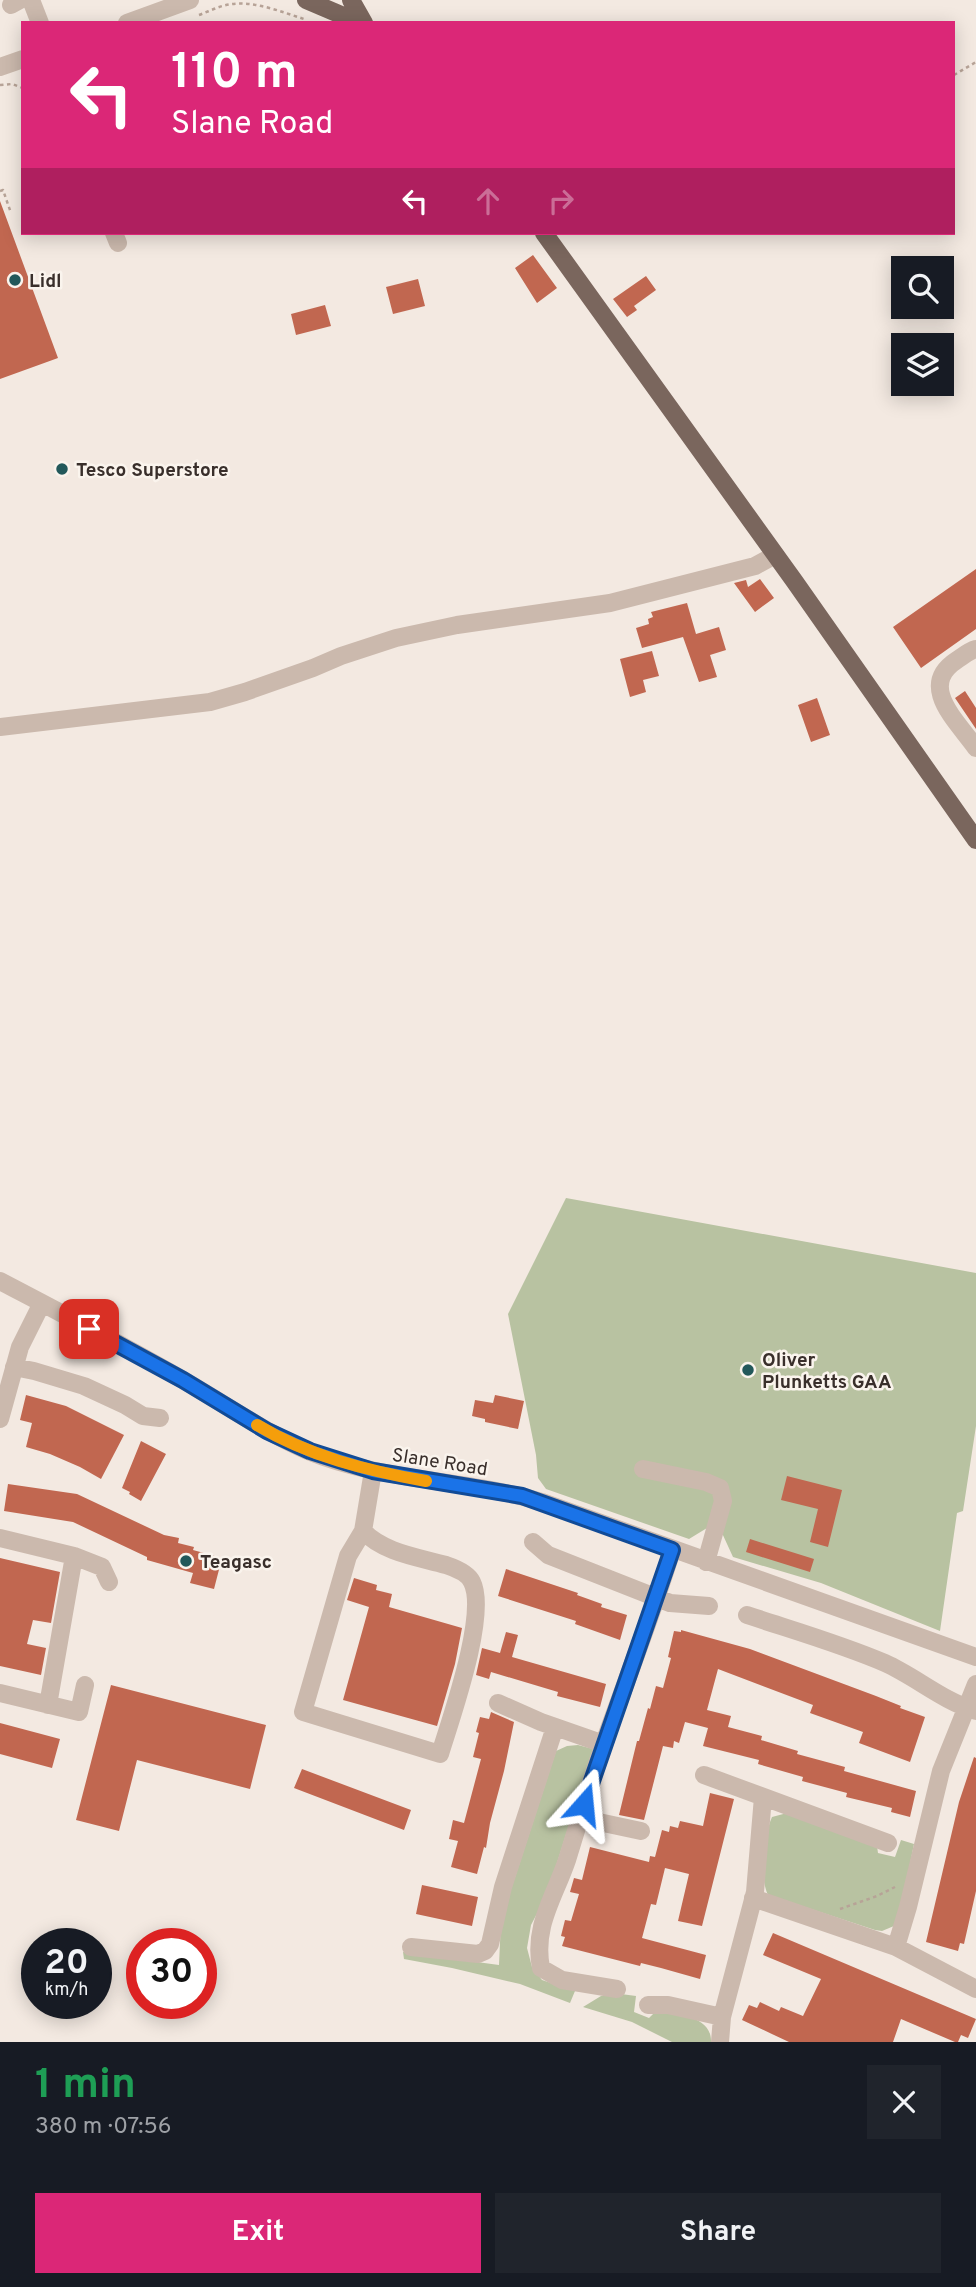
<!DOCTYPE html>
<html lang="en">
<head>
<meta charset="utf-8">
<style>
  body { margin:0; font-family:Overpass,sans-serif; background:#20242c; color:#f1f3f6; height:100vh; display:flex; flex-direction:column; font-size:26px; white-space:nowrap }
  * { box-sizing:border-box; margin:0 }
  p { font-size:23px; color:#9ea1a6 }
  .icon { flex:none; width:38px; height:38px; fill:none; stroke:currentColor; stroke-width:2; stroke-linecap:round; stroke-linejoin:round }
  .map { position:relative; height:2042px; overflow:hidden }
  .sheet { display:flex; flex-direction:column; background:#171b24; flex:1 }
  .sheet>* { flex:none }
  .banner { position:absolute; left:21px; top:21px; width:934px; height:214px; border-radius:0px; box-shadow:0 4px 18px #0003; background:#db2777; color:#fff; overflow:hidden }
  .fabs { position:absolute; left:891px; top:256px; display:grid; gap:14px }
  .fabs a { display:grid; place-items:center; width:63px; height:63px; border-radius:0px; background:#171b24; box-shadow:0 4px 18px #0003; font-size:35px }
  .speed { position:absolute; left:21px; top:1928px; display:flex; gap:14px; font-size:35px; font-weight:700; text-align:center }
  .speed>* { display:grid; place-content:center; width:91px; height:91px; border-radius:50%; background:#171b24; box-shadow:0 4px 18px #0003; line-height:1 }
  .speed small { font-size:18px; font-weight:400 }
  .speed .limit { border:10px solid #d22; background:#fff; color:#111 }
  .pin { position:absolute; display:grid; place-items:center; width:60px; height:60px; color:#fff; margin:-30px; border-radius:14px; box-shadow:0 4px 10px #0006 }
  .me { position:absolute; width:77px; margin:-38px; rotate:18deg; stroke-linejoin:round; filter:drop-shadow(0 0 5px #0008) }
  .turn { display:flex; align-items:center; gap:24px; height:147px; padding:0 35px; font-size:32px }
  .turn .icon { width:91px; height:91px; stroke-width:2.5 }
  .turn b { display:block; font-size:49px; line-height:60px }
  .lanes { display:flex; align-items:center; height:66px; padding:0 35px; background:#0003; justify-content:center; gap:35px; direction:ltr }
  .lanes .off { opacity:.35 }
  .round { display:grid; place-items:center; flex:none; width:74px; height:74px; border-radius:0px; background:#20242c }
  .headline { display:flex; align-items:center; justify-content:space-between; height:119px; padding:0 35px }
  h1 { font-size:42px; font-weight:700; line-height:52px; color:#1e9e55 }
  .action { display:flex; gap:14px; margin-top:auto; padding:14px 35px }
  .action a { flex:1; height:80px; border-radius:0px; background:#db2777; color:#fff; font-size:28px; font-weight:700; line-height:80px; text-align:center }
  .action a+a { background:#20242c; color:#f1f3f6 }
  .map>svg:first-child { display:block }
  .green { fill:#b8c2a1 }
  .building { fill:#c16750 }
  .lines { fill:none; stroke-linecap:round; stroke-linejoin:round }
  .path { stroke:#b7a397; stroke-width:2.5; stroke-dasharray:3.5 3.5; stroke-linecap:butt }
  .minor { stroke:#cbb9ad; stroke-width:18 }
  .major { stroke:#7a665d; stroke-width:18 }
  .route-casing { stroke:#114b97; stroke-width:18 }
  .route { stroke:#1a73e8; stroke-width:12 }
  .slow { stroke:#f59e0b; stroke-width:12 }
  .poi-dot { fill:#22585a; stroke:#faf4ed; stroke-width:2.5 }
  .labels { text-anchor:middle; stroke-width:5; stroke-linejoin:round; paint-order:stroke }
  .poi-label { font-size:19px; font-weight:bold; fill:#392f2b; stroke:#faf4ed; text-anchor:start }
  .street-label { font-size:19px; fill:#392f2b; stroke:#faf4ed }
</style>
</head>
<body>
<div class="map">
<svg width="976" height="2042" viewBox="0 0 976 2042">
  <rect width="100%" height="100%" fill="#f3e9e1"/>
  <path class="green" d="M566,1198L976,1273V1426L963,1511L957,1513L940,1631L821,1583L733,1557L722,1533L707,1528L689,1539L546,1489L538,1478L536,1455L508,1314Z
    M578,1745L593,1749L552,1879L543,1902L531,1925L527,1948L532,1967L542,1980L575,1991L570,2003L520,1984L452,1968L404,1959L403,1952L499,1965L501,1920L556,1751L567,1746Z
    M787,1813L877,1846L878,1853L895,1857L901,1840L914,1844L901,1909L894,1926L882,1931L875,1930L768,1895C759,1877 764,1835 772,1817Z
    M621,1994L636,1996L634,2012L649,2018L658,2009C677,2014 712,2016 711,2042H672L632,2022L583,2007L601,1996Z"/>
  <path class="building" d="M0,201L58,358L0,379Z
    M533,255L557,288L537,303L515,268Z
    M646,276L656,290L634,306L637,310L627,317L613,299Z
    M418,279L425,306L393,314L386,287Z
    M325,305L331,326L296,335L291,314Z
    M976,569V629L921,668L893,627Z
    M760,579L774,598L755,612L734,583L746,580L748,587Z
    M687,603L696,634L719,627L726,650L710,655L717,677L699,682L683,637L642,648L636,628L649,624L648,619L653,617L651,612Z
    M652,651L659,676L643,680L646,692L630,697L620,659Z
    M965,691L976,708V729L955,698Z
    M817,698L830,735L811,742L798,705Z
    M26,1395L66,1406L124,1435L101,1479L80,1467L50,1454L26,1447L32,1423L20,1420Z
    M495,1395L524,1401L518,1429L485,1422V1419L472,1416L475,1400L493,1403Z
    M141,1441L166,1454L141,1501L129,1494L130,1492L122,1488Z
    M787,1476L842,1490L828,1547L810,1542L818,1509L781,1500Z
    M8,1484L77,1494L164,1535L179,1538L178,1543L194,1547L193,1550L222,1558L214,1589L190,1583L193,1573L147,1560V1557L73,1522L4,1511Z
    M750,1539L814,1559L810,1572L746,1552Z
    M0,1558L60,1572L51,1623L33,1620L27,1644L46,1648L41,1675L0,1666Z
    M506,1569L578,1593L577,1595L602,1604L601,1607L627,1615L620,1640L575,1624L576,1621L498,1596Z
    M354,1578L377,1585L376,1590L392,1594L389,1607L462,1628L455,1664L437,1726L343,1700L369,1607L347,1600Z
    M681,1630L750,1649L876,1696L901,1706L900,1708L925,1717L910,1762L859,1743L863,1732L810,1713L813,1705L718,1669L707,1710L731,1716L728,1727L762,1736L761,1740L798,1751L797,1754L845,1767L844,1771L916,1791L910,1817L891,1812L892,1808L846,1797L847,1793L802,1781L803,1777L758,1764L759,1760L703,1746L708,1728L685,1722L679,1743L674,1741L673,1748L663,1746L644,1820L619,1815L637,1741H639L648,1708L650,1709L656,1686L663,1688L671,1658L668,1657L674,1631L681,1632Z
    M506,1632L518,1635L512,1657L606,1684L600,1707L557,1696L558,1692L491,1672L489,1679L476,1675L482,1648L500,1653Z
    M111,1685L266,1725L250,1789L137,1760L119,1831L76,1820Z
    M491,1712L514,1722L504,1771L490,1823L486,1848L484,1847L477,1874L451,1867L458,1841L449,1839L453,1820L464,1823L481,1759L473,1757L479,1733L476,1732L480,1717L489,1719Z
    M0,1723L60,1739L52,1768L0,1754Z
    M974,1757L976,1758V1891L964,1944L960,1943L958,1951L926,1942L959,1802Z
    M302,1769L411,1810L404,1830L294,1788Z
    M710,1793L734,1799L702,1926L678,1921L689,1874L665,1868L656,1905L651,1904L642,1938L706,1955L700,1979L661,1968L641,1963L640,1966L562,1946L565,1937L561,1936L565,1920L571,1921L579,1894L570,1892L574,1878L582,1880L590,1847L649,1862L650,1856L655,1857L662,1830L669,1832L670,1826L678,1828L680,1821L703,1826Z
    M422,1885L478,1897L472,1926L416,1914Z
    M773,1933L976,2019L968,2038L961,2035L958,2042H955L901,2019L893,2042H789L742,2020L749,2005L757,2008L760,2002L779,2011L781,2007L803,2016L821,1979L763,1955Z"/>
  <g class="lines">
    <path class="path" d="M199,15C210,11 221,5 232,4C255,1 282,12 304,19
      M954,75L976,62
      M0,85L12,84L23,88
      M0,191L3,190L11,213
      M840,1909L877,1896L895,1887"/>
    <path class="minor" d="M31,0L40,23
      M11,5L20,0
      M127,23L190,0
      M0,67L23,59
      M114,233L118,243
      M976,649C969,651 963,656 957,660C917,686 957,721 976,748
      M0,727L210,702L245,692L313,668L341,656L396,638L457,625L610,603L755,566L775,555
      M0,1281C61,1313 123,1345 183,1380C225,1404 264,1432 308,1451C383,1482 465,1479 542,1502L976,1657
      M14,1367L34,1371L84,1386L125,1405L143,1416L160,1418
      M0,1419L20,1347L42,1303
      M643,1469L706,1482L720,1488L723,1501L706,1562
      M363,1531C384,1553 418,1557 446,1565C455,1568 468,1573 472,1582C488,1614 451,1718 440,1754L303,1712L348,1556L363,1531L373,1471
      M0,1538L74,1556L102,1567L109,1582
      M533,1542L548,1555L670,1603L709,1606
      M747,1615C792,1630 841,1644 885,1663C916,1677 943,1701 976,1711
      M0,1693L79,1712L85,1685
      M498,1703L541,1722L604,1744
      M48,1705L74,1556
      M704,1775L888,1843
      M580,1818L641,1831
      M753,1898L896,1947L976,1989
      M411,1947L478,1954L485,1951L490,1944L503,1887L555,1727
      M896,1947L908,1907L941,1771L976,1684
      M617,1989L562,1980L541,1968C533,1926 554,1898 567,1860C579,1821 591,1781 604,1743C627,1678 652,1615 672,1550
      M648,2005H668L722,2017
      M720,2042L722,2017L755,1892L763,1797"/>
    <path class="major" d="M306,0L360,23
      M351,0L364,23
      M544,233L795,582L976,840"/>
  </g>
  <g class="lines">
    <g class="route-casing">
      <path id="route" d="M89,1329L183,1380L267,1431L310,1451L373,1471L522,1496L672,1550L584,1804"/>
    </g>
    <use href="#route" class="route"/>
    <path class="slow" d="M257,1425C308,1456 368,1471 426,1481"/>
  </g>
  <g class="poi-dot">
    <circle cx="15" cy="280" r="7"/>
    <circle cx="62" cy="469" r="7"/>
    <circle cx="748" cy="1370" r="7"/>
    <circle cx="186" cy="1561" r="7"/>
  </g>
  <g class="labels">
    <g class="poi-label">
      <text x="29" y="287">Lidl</text>
      <text x="76" y="476">Tesco Superstore</text>
      <text x="762" y="1366">Oliver<tspan x="762" dy="22">Plunketts GAA</tspan></text>
      <text x="200" y="1568">Teagasc</text>
    </g>
    <g class="street-label">
      <text transform="translate(440 1461) rotate(9)" y="7">Slane Road</text>
    </g>
  </g>
</svg>
<div class="fabs">
<a><svg class="icon" aria-label="search" viewBox="0 0 24 24"><circle cx="10" cy="10" r="6"/><path d="M15 15l6 6"/></svg></a>
<a><svg class="icon" aria-label="layers" viewBox="0 0 24 24"><path d="M12 4l9 5-9 5-9-5zM3 14l9 5 9-5"/></svg></a>
</div>
<div class="speed"><div>20<small>km/h</small></div><div class="limit">30</div></div>
<div class="pin" style="left:89px;top:1329px;background:#d93025"><svg class="icon" aria-label="arrive" viewBox="0 0 24 24"><path d="M6 21V4h12l-3 4 3 4H6"/></svg></div>
<svg class="me" style="left:584px;top:1804px" viewBox="-20 -20 40 40"><path d="M0-17L14 15 0 8-14 15z" fill="#1a73e8" stroke="#fff" stroke-width="4"/></svg>
<div class="banner">
<div class="turn"><svg class="icon" aria-label="left" viewBox="0 0 24 24"><path d="M17 20v-9H6M10 6l-5 5 5 5"/></svg><div><b>110 m</b>Slane Road</div></div>
<div class="lanes"><svg class="icon" aria-label="left" viewBox="0 0 24 24"><path d="M17 20v-9H6M10 6l-5 5 5 5"/></svg><svg class="icon off" aria-label="ahead" viewBox="0 0 24 24"><path d="M12 20V5M6 11l6-6 6 6"/></svg><svg class="icon off" aria-label="right" viewBox="0 0 24 24"><path d="M7 20v-9h11M14 6l5 5-5 5"/></svg></div>
</div>
</div>
<section class="sheet">
<div class="headline"><div><h1>1 min</h1><p>380 m · 07:56</p></div><a class="round"><svg class="icon" aria-label="close" viewBox="0 0 24 24"><path d="M6 6l12 12M18 6L6 18"/></svg></a></div>
<div class="action"><a>Exit</a><a>Share</a></div>
</section>
</body>
</html>
